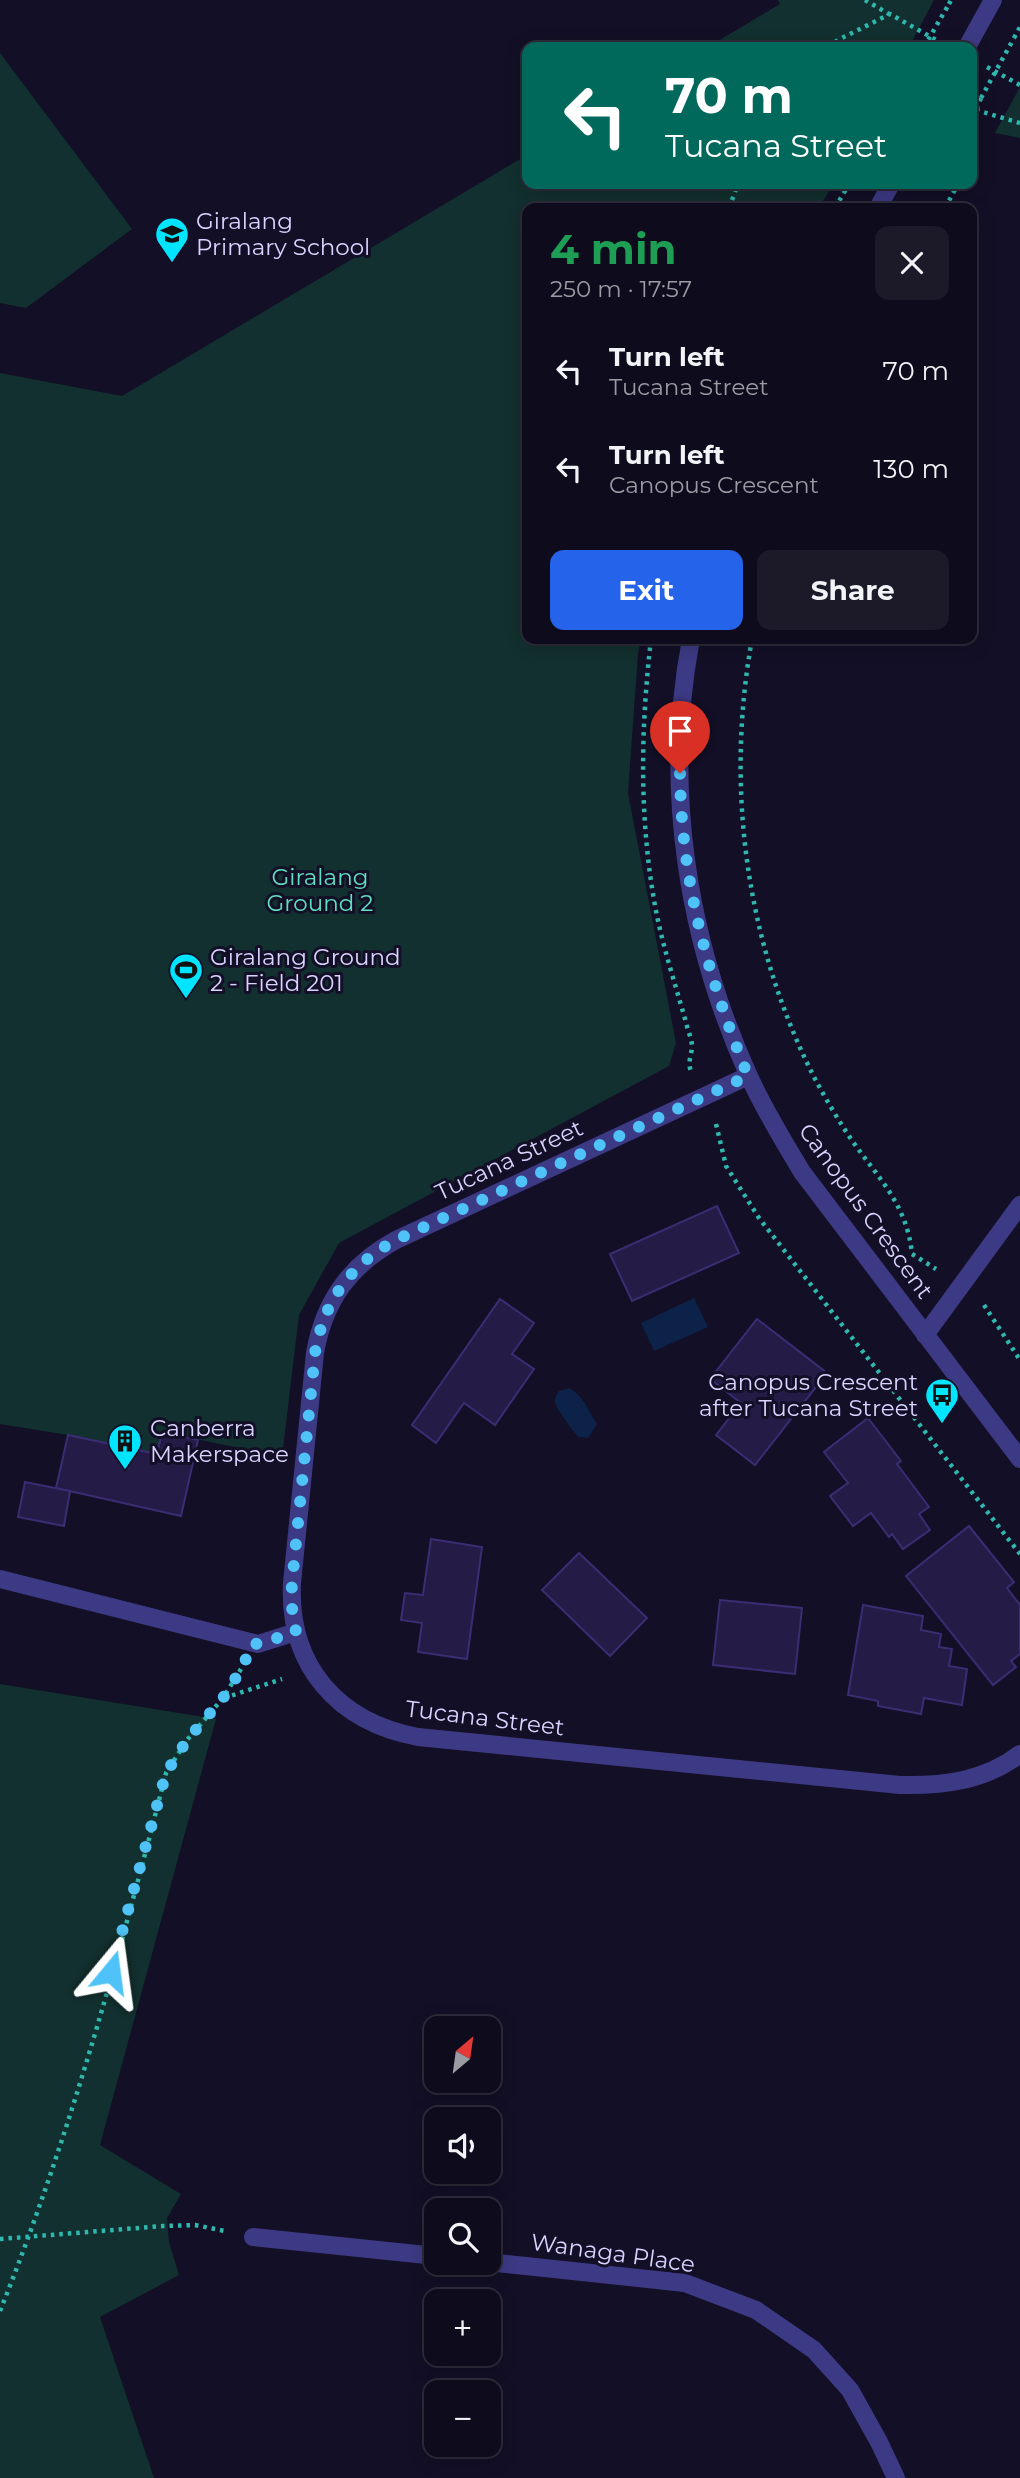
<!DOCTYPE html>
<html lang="en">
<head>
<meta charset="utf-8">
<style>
  body { margin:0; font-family:Montserrat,sans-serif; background:#1c1929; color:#f1f3f6; height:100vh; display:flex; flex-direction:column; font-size:26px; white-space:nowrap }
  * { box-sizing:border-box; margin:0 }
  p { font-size:23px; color:#9b9ba3 }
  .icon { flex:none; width:38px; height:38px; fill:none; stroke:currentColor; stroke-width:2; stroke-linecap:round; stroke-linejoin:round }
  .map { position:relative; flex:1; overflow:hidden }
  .sheet { position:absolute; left:522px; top:203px; width:455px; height:441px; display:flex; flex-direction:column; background:#0e0b1c; border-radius:14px; box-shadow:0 4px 18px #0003,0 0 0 2px #2e2b3b }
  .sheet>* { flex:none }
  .top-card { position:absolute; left:522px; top:42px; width:455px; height:147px; border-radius:14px; box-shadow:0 4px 18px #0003,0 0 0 2px #2e2b3b; background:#00695c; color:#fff; overflow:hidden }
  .needle { width:46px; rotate:29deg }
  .buttons { position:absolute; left:424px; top:2016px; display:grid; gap:14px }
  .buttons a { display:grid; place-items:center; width:77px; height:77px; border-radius:14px; background:#0e0b1c; box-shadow:0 4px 18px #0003,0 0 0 2px #2e2b3b; font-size:35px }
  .pin { position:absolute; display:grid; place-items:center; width:60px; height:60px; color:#fff; margin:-72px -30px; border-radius:50% 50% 50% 0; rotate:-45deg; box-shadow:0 0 7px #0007 }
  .pin .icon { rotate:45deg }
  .me { position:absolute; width:77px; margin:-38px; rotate:16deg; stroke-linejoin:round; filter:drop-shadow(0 0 5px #0008) }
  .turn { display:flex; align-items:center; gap:24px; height:147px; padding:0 28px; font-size:32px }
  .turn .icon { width:91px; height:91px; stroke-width:2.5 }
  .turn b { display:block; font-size:49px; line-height:60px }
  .round { display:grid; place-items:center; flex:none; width:74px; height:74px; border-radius:14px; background:#1c1929 }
  .summary { display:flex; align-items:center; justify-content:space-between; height:119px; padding:0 28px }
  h1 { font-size:42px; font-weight:700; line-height:52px; color:#1e9e55 }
  .button { display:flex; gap:14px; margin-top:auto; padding:14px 28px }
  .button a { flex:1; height:80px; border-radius:14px; background:#2563eb; color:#fff; font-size:28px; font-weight:700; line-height:80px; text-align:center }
  .button a+a { background:#1c1929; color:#f1f3f6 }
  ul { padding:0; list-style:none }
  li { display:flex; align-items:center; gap:21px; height:98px; padding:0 28px }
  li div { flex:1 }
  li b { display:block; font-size:26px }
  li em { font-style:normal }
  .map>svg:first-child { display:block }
  .green { fill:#12302f }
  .water { fill:#0c2248 }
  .building { fill:#241b47; stroke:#3b2d73; stroke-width:2 }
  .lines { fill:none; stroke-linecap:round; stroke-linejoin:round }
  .path { stroke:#2fb8b0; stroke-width:4.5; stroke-dasharray:3.5 5; stroke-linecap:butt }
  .lane { stroke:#3d3a85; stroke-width:18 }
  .street { stroke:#3d3a85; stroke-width:18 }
  .path-bridge { stroke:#2fb8b0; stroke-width:4.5; stroke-dasharray:3.5 5; stroke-linecap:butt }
  .route { stroke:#4fc3f7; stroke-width:12; stroke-dasharray:0 21.6 }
  .labels { text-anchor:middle; stroke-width:6; stroke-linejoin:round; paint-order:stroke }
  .poi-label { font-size:23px; fill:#d9d4ff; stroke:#130f26; text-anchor:start }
  .park-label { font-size:23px; fill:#5fe0c0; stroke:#130f26 }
  .street-label { font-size:23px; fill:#d9d4ff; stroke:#130f26 }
</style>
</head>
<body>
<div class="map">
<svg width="1020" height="2478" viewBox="0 0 1020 2478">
  <rect width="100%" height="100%" fill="#130f26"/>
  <path class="green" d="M778,0H934L909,47H708L780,4Z
    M0,53L132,229L26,308L0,303Z
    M1020,87V138L995,133Z
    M527,155V184H833L819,208H527V639H641L638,654L628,793L676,1043L669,1066L339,1243L299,1315L282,1457L162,1432L157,1454L68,1435L0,1424V373L122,396Z
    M0,1684L216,1719L100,2145L181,2194L167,2218L169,2242L179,2275L100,2317L154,2478H0Z"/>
  <path class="water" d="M694,1298L708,1327L654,1351L641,1323Z
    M569,1388C585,1397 587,1409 597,1424L588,1438L579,1437C574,1433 555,1407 555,1402C554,1398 557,1395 559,1391Z"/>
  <path class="building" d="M717,1206L739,1253L632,1301L610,1254Z
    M500,1299L534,1323L512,1354L534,1369L495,1425L464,1403L436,1443L412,1425Z
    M757,1319L827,1373L755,1465L716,1435L741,1403L710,1379Z
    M868,1418L901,1461L897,1464L929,1507L919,1514L930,1530L903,1549L892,1534L889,1537L871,1513L853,1526L830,1496L848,1483L824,1452Z
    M162,1432L198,1440L181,1516L56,1488L68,1435L157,1454Z
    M25,1482L70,1491L64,1526L18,1517Z
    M969,1526L1014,1582L1007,1588L1020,1605V1654L1011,1661L1016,1667L993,1685L906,1576Z
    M431,1539L482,1547L467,1659L418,1652L422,1623L401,1620L405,1593L423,1595Z
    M579,1553L647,1618L610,1656L542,1590Z
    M720,1600L802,1608L795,1674L713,1665Z
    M863,1605L923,1616L921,1630L941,1634L939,1647L952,1649L949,1666L967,1669L962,1705L924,1698L921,1714L878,1706V1701L848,1695Z"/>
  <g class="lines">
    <path class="path" d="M865,0L889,14
      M949,4L951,0
      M1014,38L1020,27
      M828,47L838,40L890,14L938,41
      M987,67L1020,85
      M976,110L1020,123
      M971,134L976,110L981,98
      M729,208L738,184
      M835,208L849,184
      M945,208L958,184
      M651,639C641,726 639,813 654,900C661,941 674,980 685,1019C687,1028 691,1037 692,1045C692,1055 687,1062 691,1071
      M752,639C725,788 746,944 815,1079C826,1099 838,1120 851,1139C878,1178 907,1204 912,1254L936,1269
      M716,1124L726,1166L759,1218L1020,1554
      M984,1305L1020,1360
      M224,1698L282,1679
      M0,2239L163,2226L195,2225L225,2231
      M0,2311C69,2139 120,1953 166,1773L187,1740L223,1698L241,1669"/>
    <path class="lane" d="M0,1579L258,1644L296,1632"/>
    <path class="street" d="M967,47L993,0
      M878,208L891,184
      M691,639C663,785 687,939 748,1074C763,1108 783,1140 802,1172L1020,1459
      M748,1076L396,1240C350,1265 324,1301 315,1353L292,1583C288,1666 338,1722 418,1737L900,1785C943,1786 985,1781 1020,1754
      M925,1335L1020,1205
      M253,2237L436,2256
      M488,2262L685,2283L756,2310L814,2350L850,2390L879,2442L896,2478"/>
    <path class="path-bridge" d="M924,47L949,4
      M981,98L1014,38"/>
  </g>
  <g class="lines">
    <path class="route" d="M111,1972L166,1773L187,1740L223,1698L242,1668L253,1643L258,1644L296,1632L291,1602L292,1583L315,1353C324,1301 350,1265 396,1240L748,1076C708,977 681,881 680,773"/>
  </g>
  <defs>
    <g id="school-pin" transform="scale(1.75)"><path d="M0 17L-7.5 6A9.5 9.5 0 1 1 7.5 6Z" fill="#00e5ff" stroke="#130f26"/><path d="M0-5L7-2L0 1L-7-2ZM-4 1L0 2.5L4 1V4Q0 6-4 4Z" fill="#111"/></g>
    <g id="stadium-pin" transform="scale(1.75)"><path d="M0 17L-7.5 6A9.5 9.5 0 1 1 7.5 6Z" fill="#00e5ff" stroke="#130f26"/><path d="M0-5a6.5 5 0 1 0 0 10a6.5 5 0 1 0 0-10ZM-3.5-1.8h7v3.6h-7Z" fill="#111"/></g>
    <g id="bus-pin" transform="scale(1.75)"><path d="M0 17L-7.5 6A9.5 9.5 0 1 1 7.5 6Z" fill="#00e5ff" stroke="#130f26"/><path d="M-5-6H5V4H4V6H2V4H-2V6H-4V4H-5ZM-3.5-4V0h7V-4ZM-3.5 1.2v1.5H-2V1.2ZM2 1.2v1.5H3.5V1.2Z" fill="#111"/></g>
    <g id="building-pin" transform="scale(1.75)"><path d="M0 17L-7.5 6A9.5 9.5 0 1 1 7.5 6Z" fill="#00e5ff" stroke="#130f26"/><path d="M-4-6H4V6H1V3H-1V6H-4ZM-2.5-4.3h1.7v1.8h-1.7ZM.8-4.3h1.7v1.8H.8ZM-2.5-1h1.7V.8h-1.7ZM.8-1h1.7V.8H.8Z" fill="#111"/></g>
  </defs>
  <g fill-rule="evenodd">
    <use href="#school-pin" x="172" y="234"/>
    <use href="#stadium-pin" x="186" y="970"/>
    <use href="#bus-pin" x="942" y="1395"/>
    <use href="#building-pin" x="125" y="1441"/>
  </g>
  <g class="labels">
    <g class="poi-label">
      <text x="196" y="229">Giralang<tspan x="196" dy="26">Primary School</tspan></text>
      <text x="210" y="965">Giralang Ground<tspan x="210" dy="26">2 - Field 201</tspan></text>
      <text x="918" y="1390" text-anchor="end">Canopus Crescent<tspan x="918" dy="26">after Tucana Street</tspan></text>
      <text x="150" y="1436">Canberra<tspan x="150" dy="26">Makerspace</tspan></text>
    </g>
    <g class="park-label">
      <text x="320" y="885">Giralang<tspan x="320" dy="26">Ground 2</tspan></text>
    </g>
    <g class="street-label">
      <text transform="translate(509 1160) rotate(-25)" y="8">Tucana Street</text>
      <text transform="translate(866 1211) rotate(54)" y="8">Canopus Crescent</text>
      <text transform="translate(485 1718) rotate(7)" y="8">Tucana Street</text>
      <text transform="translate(613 2253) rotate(8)" y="8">Wanaga Place</text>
    </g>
  </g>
</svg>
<div class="buttons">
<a><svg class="needle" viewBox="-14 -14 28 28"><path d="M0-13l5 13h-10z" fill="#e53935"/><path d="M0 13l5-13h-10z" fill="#9b9ba3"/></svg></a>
<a><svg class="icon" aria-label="sound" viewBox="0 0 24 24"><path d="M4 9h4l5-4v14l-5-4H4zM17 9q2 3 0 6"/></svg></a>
<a><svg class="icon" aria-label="search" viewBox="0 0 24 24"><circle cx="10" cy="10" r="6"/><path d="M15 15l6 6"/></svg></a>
<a>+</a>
<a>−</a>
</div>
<div class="pin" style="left:680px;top:773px;background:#d93025"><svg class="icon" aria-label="arrive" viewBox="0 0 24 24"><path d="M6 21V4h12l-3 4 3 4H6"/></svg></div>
<svg class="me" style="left:111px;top:1972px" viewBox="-20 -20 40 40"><path d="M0-17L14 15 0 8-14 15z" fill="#4fc3f7" stroke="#fff" stroke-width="4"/></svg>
<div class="top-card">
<div class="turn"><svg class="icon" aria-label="left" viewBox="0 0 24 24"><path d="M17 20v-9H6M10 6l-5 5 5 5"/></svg><div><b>70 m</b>Tucana Street</div></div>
</div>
<section class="sheet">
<div class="summary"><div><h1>4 min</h1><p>250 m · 17:57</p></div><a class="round"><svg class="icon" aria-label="close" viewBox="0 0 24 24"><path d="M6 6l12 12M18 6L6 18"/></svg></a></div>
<ul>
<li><svg class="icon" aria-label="left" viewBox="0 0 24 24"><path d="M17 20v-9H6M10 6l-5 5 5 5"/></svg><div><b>Turn left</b><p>Tucana Street</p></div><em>70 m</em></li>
<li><svg class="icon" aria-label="left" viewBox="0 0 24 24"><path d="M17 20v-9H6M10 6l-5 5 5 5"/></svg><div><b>Turn left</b><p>Canopus Crescent</p></div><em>130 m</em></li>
</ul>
<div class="button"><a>Exit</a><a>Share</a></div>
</section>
</div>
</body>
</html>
